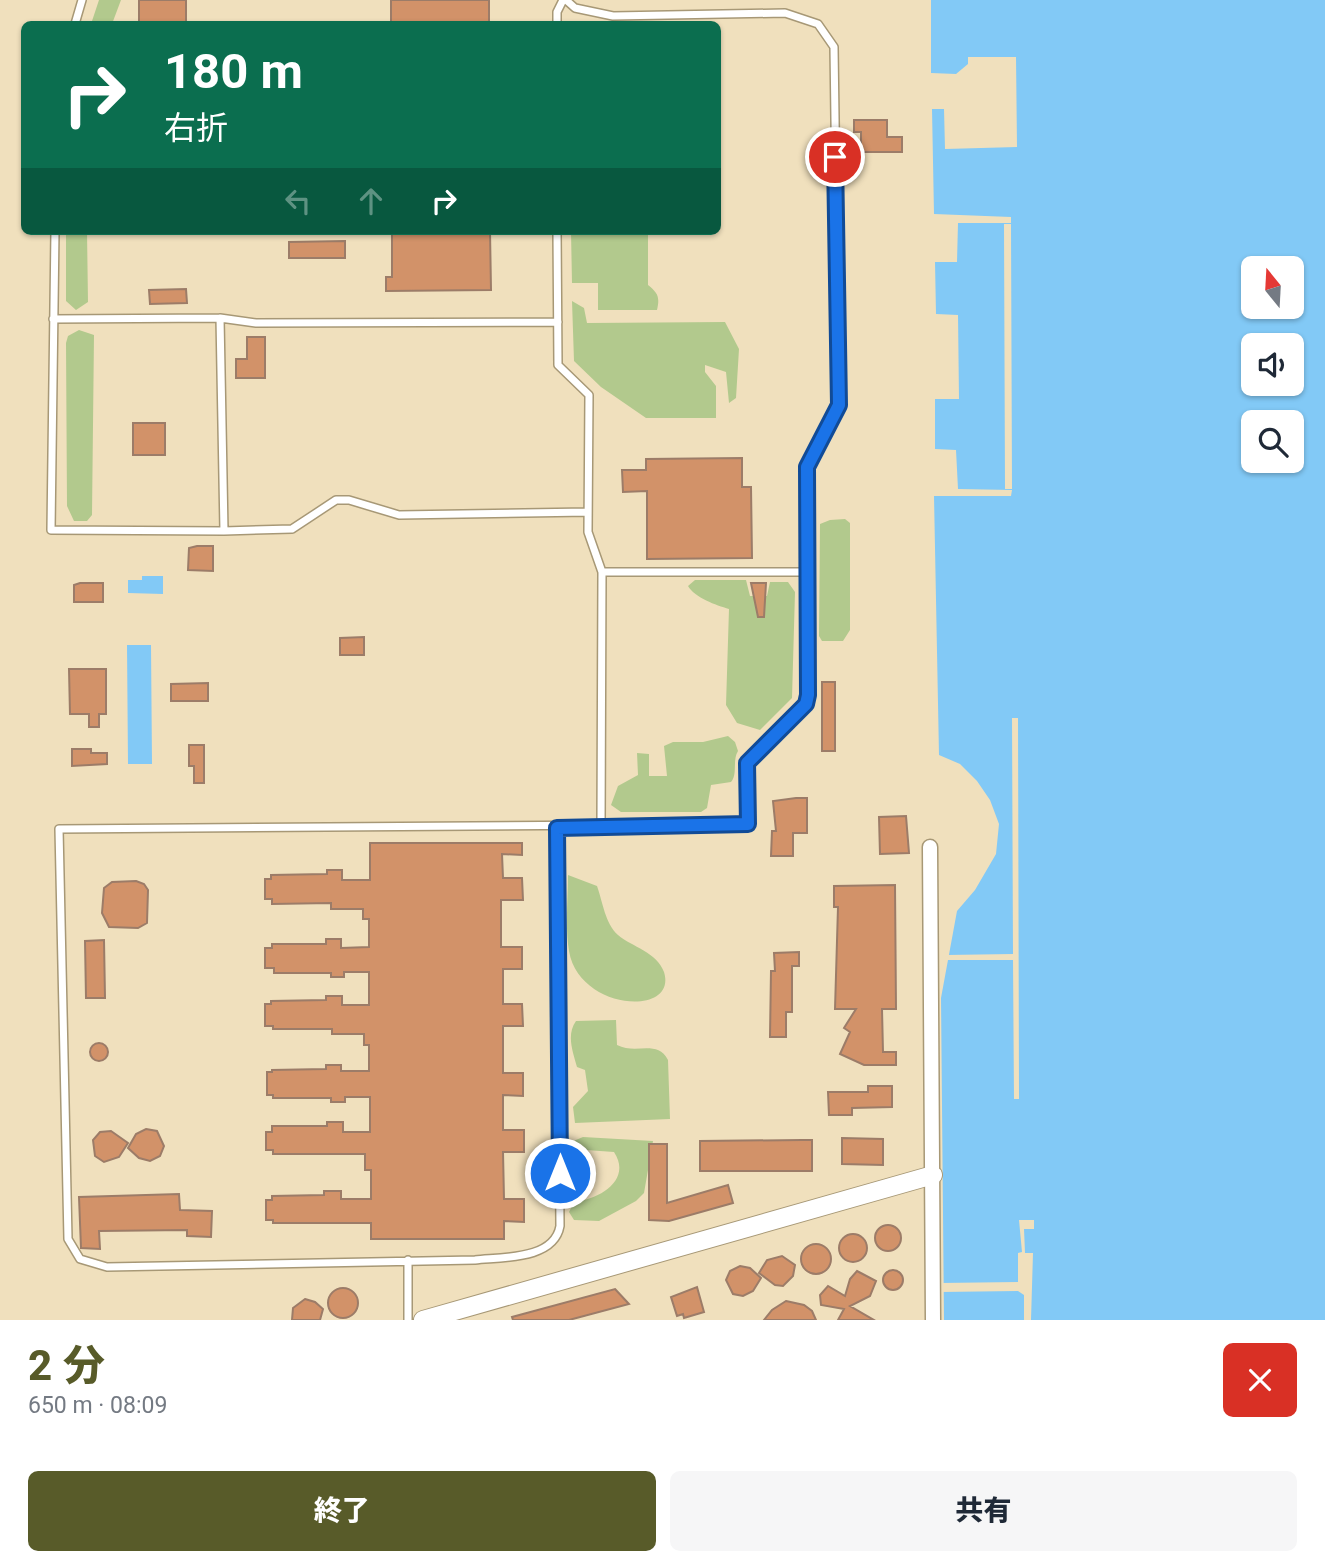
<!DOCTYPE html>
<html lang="ja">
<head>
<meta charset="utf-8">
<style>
  body { margin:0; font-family:Roboto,"Noto Sans JP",sans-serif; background:#f6f6f7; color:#1f2937; height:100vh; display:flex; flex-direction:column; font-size:26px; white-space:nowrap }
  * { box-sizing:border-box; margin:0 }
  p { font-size:23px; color:#747a83 }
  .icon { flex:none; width:38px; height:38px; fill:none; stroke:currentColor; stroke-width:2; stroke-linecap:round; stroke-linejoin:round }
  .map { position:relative; height:1320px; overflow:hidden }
  .panel { display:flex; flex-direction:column; background:#fff; flex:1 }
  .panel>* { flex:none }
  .guide { position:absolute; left:21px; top:21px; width:700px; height:214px; border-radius:10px; box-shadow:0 2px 5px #0004; background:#0b6e4f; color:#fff; overflow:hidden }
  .needle { width:46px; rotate:342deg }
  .controls { position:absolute; left:1241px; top:256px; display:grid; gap:14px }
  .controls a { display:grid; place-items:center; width:63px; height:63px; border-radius:10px; background:#fff; box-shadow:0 2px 5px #0004; font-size:35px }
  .pin { position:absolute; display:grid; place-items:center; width:60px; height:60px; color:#fff; margin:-30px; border:4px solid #fff; border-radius:50%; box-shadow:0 2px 7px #0007 }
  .me { position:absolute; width:77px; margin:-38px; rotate:0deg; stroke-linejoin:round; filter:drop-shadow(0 0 5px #0008) }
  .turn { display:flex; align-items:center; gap:24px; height:147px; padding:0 28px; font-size:32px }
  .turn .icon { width:91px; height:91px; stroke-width:2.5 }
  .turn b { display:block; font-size:49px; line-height:60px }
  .lanes { display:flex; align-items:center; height:66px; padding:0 28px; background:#0003; justify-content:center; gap:35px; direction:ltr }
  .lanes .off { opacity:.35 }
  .round { display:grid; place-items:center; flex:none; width:74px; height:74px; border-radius:10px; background:#f6f6f7 }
  .headline { display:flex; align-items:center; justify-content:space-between; height:119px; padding:0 28px }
  h1 { font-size:42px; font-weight:800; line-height:52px; color:#585b29 }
  .action { display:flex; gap:14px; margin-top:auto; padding:14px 28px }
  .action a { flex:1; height:80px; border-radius:10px; background:#585b29; color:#fff; font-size:28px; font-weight:800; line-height:80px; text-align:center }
  .action a+a { background:#f6f6f7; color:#1f2937 }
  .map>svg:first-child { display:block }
  .green { fill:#b2c98d }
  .water { fill:#82c9f6; fill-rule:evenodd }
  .pier { fill:#f0e0bd }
  .building { fill:#d29269; stroke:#9c7c68; stroke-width:2 }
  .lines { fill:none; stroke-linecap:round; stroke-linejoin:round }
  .service-casing { stroke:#a79876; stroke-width:10 }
  .minor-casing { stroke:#a79876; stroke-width:17 }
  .tertiary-casing { stroke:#a79876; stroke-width:20 }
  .service { stroke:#fff; stroke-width:7 }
  .minor { stroke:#fff; stroke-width:14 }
  .tertiary { stroke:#fff; stroke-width:18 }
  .route-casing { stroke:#114b97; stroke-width:18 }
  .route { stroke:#1a73e8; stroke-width:12 }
</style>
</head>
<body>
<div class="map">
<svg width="1325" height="1320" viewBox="0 0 1325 1320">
  <rect width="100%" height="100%" fill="#f0e0bd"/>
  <path class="green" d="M99,0H121L112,24H91Z
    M66,231H87L88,302L76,310L66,301Z
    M571,231H648V285C658,293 660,297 657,310H598V283H572Z
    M572,301L584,308L587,323L725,322L739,349L736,398L729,403L726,372L705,365V372L716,386V418H646L601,387L574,361Z
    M79,330L94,335L92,515L87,521H74L67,506L66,343L68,336Z
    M845,519L850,523V630L843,641H822L819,636L820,524L830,520Z
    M695,580H746L750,596H767L770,582H788L795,592L792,698L760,730L737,723L726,705L729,609C716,605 695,598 688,586Z
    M728,736L735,742L738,751C732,761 738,774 731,782L711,785L707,808L701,812H621L611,805L618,786L638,775L637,753L649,754V776H667L664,746L673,742H703Z
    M568,875L597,886C603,903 605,923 618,935C632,947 657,952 664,972C678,1017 579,1011 569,951C565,927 568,899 568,875Z
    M616,1020L617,1045C636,1055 657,1039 668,1060L670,1119L575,1123L573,1107L588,1091L585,1070L577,1067C573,1052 566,1035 576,1021Z
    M583,1137L653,1141L644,1193L636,1201L599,1221L574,1220L569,1212L574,1202C601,1199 632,1179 614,1152L572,1149L571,1142Z"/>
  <path class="water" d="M931,0H1325V1320H944L941,998L957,911L975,890L996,854L999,824L990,800L977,781L960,764L939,755L934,496H1011L1012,490L958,489L956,450L935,449V399H959L958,315L936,314L935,262H957L958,223H1011V217L934,214L932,109H944L945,149L1017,147L1016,57H968V64L956,74L931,73ZM1253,268H1292V306H1253ZM1253,345H1292V383H1253ZM1253,422H1292V460H1253Z
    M142,576H163V594L128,593V580H142Z
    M127,645H151L152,764H128Z"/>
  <path class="pier" d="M1004,224H1011L1012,489H1005Z
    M1012,718H1018L1019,1099H1014L1013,960H945L946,955L1013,954Z
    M1019,1220H1034V1229H1024L1025,1253H1033L1031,1320H1024V1295L1018,1291L940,1292V1283L1018,1282V1253L1022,1252Z"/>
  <path class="building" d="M139,0H186V24H139Z
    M391,0H489V24H391Z
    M854,120H887V137H902V152H861V132H854Z
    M392,231H490L491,290L386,291V277H392Z
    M345,241V258H289V242Z
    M186,289L187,303L150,304L149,290Z
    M247,337H265V378H236V359H247Z
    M133,423H165V455H133Z
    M742,458V487H751L752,558L647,559V491L623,492L622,470H646V459Z
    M197,546H213V571L188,570L189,548Z
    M80,583H103V602H74V585Z
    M751,583H766L764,617H758Z
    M364,637V655H340V638Z
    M69,669H106V714H99V727H89V714H70Z
    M822,682H835V751H822Z
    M208,683V701H171V684Z
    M189,745H204V783H194V766H189Z
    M72,749H91V753H107V764L72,766Z
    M796,798H807V833H793V856H771L772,831H776L773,801Z
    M906,816L909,853L880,854L879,817Z
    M370,843H522V855L502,854L503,878H522L523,900H501V947H522V969H503V1004H522L523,1026H503V1073H523V1096L503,1095V1130H524V1152H503L504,1199H524V1222L504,1221V1239H371V1223H273V1220H266V1200H272V1196L324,1195V1191H341V1199H371V1170H365V1154H273V1150H266V1132H272V1126H327V1122H343V1132H370V1097H345V1102H331V1098H273V1095H267V1072H272V1070L326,1069V1065H341V1071H369V1045H364V1034H332V1029H273V1026H265V1004H271V1001L326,1000V996H342V1005H369V972H344V977H331V973H274V968H265V948H272V944H326V939H341V948L369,947V919H363V909H331V903L272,904V899H265V879H271V875L327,874V870H342V880H370Z
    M136,881L144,884L148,890L147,923L138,928L109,927L102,913L104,888L112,882Z
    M895,885L896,1009H882L883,1052H896V1065H864L840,1054L850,1032L844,1028L856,1009H835L838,907H834V886Z
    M104,940L105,998H86L85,941Z
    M799,952V966H792V1012H786V1037H770L771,971H775L774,953Z
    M90 1052a9 9 0 1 1 18 0a9 9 0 1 1-18 0Z
    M868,1086H892V1107L852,1108V1115H829L828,1092H868Z
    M146,1129L157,1131L164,1146L160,1156L150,1161L139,1158L128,1148L136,1134Z
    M111,1131L128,1143L119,1157L104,1162L95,1156L93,1140L100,1132Z
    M842,1138L883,1139V1165L842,1164Z
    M802,1140H812V1171H700V1141Z
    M649,1144H667V1203L728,1185L733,1203L669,1221L649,1220Z
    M179,1194L180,1210L212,1211L211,1237L187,1236V1230L99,1231L100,1249L81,1248L79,1197Z
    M875 1238a13 13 0 1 1 26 0a13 13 0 1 1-26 0Z
    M839 1248a14 14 0 1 1 28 0a14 14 0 1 1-28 0Z
    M801 1259a15 15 0 1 1 30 0a15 15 0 1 1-30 0Z
    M782,1256L795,1265L793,1276L783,1286L775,1285L759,1273L767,1260Z
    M740,1266L750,1268L761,1278L753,1291L743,1296L733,1294L726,1280L730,1271Z
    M883 1280a10 10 0 1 1 20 0a10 10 0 1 1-20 0Z
    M857,1271L876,1281L870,1296L850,1306L874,1320H838L844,1309L821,1305L820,1295L828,1286L845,1296L850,1279Z
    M697,1287L704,1312L684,1318L683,1314L677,1316L671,1297Z
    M328 1303a15 15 0 1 1 30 0a15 15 0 1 1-30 0Z
    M615,1289L629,1304L569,1320H513L512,1317Z
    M305,1299L315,1302L323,1309L320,1320H292L293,1308Z
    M786,1301L804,1305L812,1311L816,1320H764L772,1310Z"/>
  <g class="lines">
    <g class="service-casing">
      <path id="service" d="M75,24L82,0
        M557,24V12L563,0
        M55,231L51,530L224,531
        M557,231L558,365L589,395L588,532L602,572L601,826
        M220,318L256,323L558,322
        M53,319L220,318L224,531L292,529L336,500H349L399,515L588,512
        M602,572H808
        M557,828L560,1226C554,1260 502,1257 475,1260L107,1267L80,1259L68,1239L59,829L748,824L747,763L806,704L808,694L807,467L839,405L834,47L818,24L785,13L613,16L575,8L566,0
        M408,1260V1320"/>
    </g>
    <g class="minor-casing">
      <path id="minor" d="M930,847L933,1320"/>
    </g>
    <g class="tertiary-casing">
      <path id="tertiary" d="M423,1320L933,1175"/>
    </g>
    <use href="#service" class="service"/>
    <use href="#minor" class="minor"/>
    <use href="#tertiary" class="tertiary"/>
  </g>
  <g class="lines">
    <g class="route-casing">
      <path id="route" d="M560,1173L557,828L748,824L747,763L806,704L808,695L807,467L839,405L835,157"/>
    </g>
    <use href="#route" class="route"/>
  </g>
</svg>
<div class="controls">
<a><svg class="needle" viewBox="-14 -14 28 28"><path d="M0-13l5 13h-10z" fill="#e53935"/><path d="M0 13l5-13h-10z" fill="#747a83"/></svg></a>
<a><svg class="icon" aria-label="sound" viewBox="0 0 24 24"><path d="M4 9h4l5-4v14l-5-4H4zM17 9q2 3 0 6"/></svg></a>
<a><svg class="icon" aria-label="search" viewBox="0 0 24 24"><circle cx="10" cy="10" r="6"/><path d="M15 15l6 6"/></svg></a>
</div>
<div class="pin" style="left:835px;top:157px;background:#d93025"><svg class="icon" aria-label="arrive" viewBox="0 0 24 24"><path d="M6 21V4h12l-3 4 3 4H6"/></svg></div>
<svg class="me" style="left:560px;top:1173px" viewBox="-20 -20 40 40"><circle r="17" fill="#1a73e8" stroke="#fff" stroke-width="3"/><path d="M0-11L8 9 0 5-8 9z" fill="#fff"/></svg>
<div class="guide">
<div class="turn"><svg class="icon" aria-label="right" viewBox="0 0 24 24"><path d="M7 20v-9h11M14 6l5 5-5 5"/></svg><div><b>180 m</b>右折</div></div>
<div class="lanes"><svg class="icon off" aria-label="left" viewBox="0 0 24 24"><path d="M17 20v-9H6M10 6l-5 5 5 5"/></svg><svg class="icon off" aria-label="ahead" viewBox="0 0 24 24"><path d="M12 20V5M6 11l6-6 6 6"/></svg><svg class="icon" aria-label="right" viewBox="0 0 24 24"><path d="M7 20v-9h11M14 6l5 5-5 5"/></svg></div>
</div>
</div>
<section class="panel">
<div class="headline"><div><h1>2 分</h1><p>650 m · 08:09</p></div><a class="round" style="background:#d93025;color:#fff"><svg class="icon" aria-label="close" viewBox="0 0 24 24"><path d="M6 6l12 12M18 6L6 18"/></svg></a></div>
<div class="action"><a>終了</a><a>共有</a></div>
</section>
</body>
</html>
